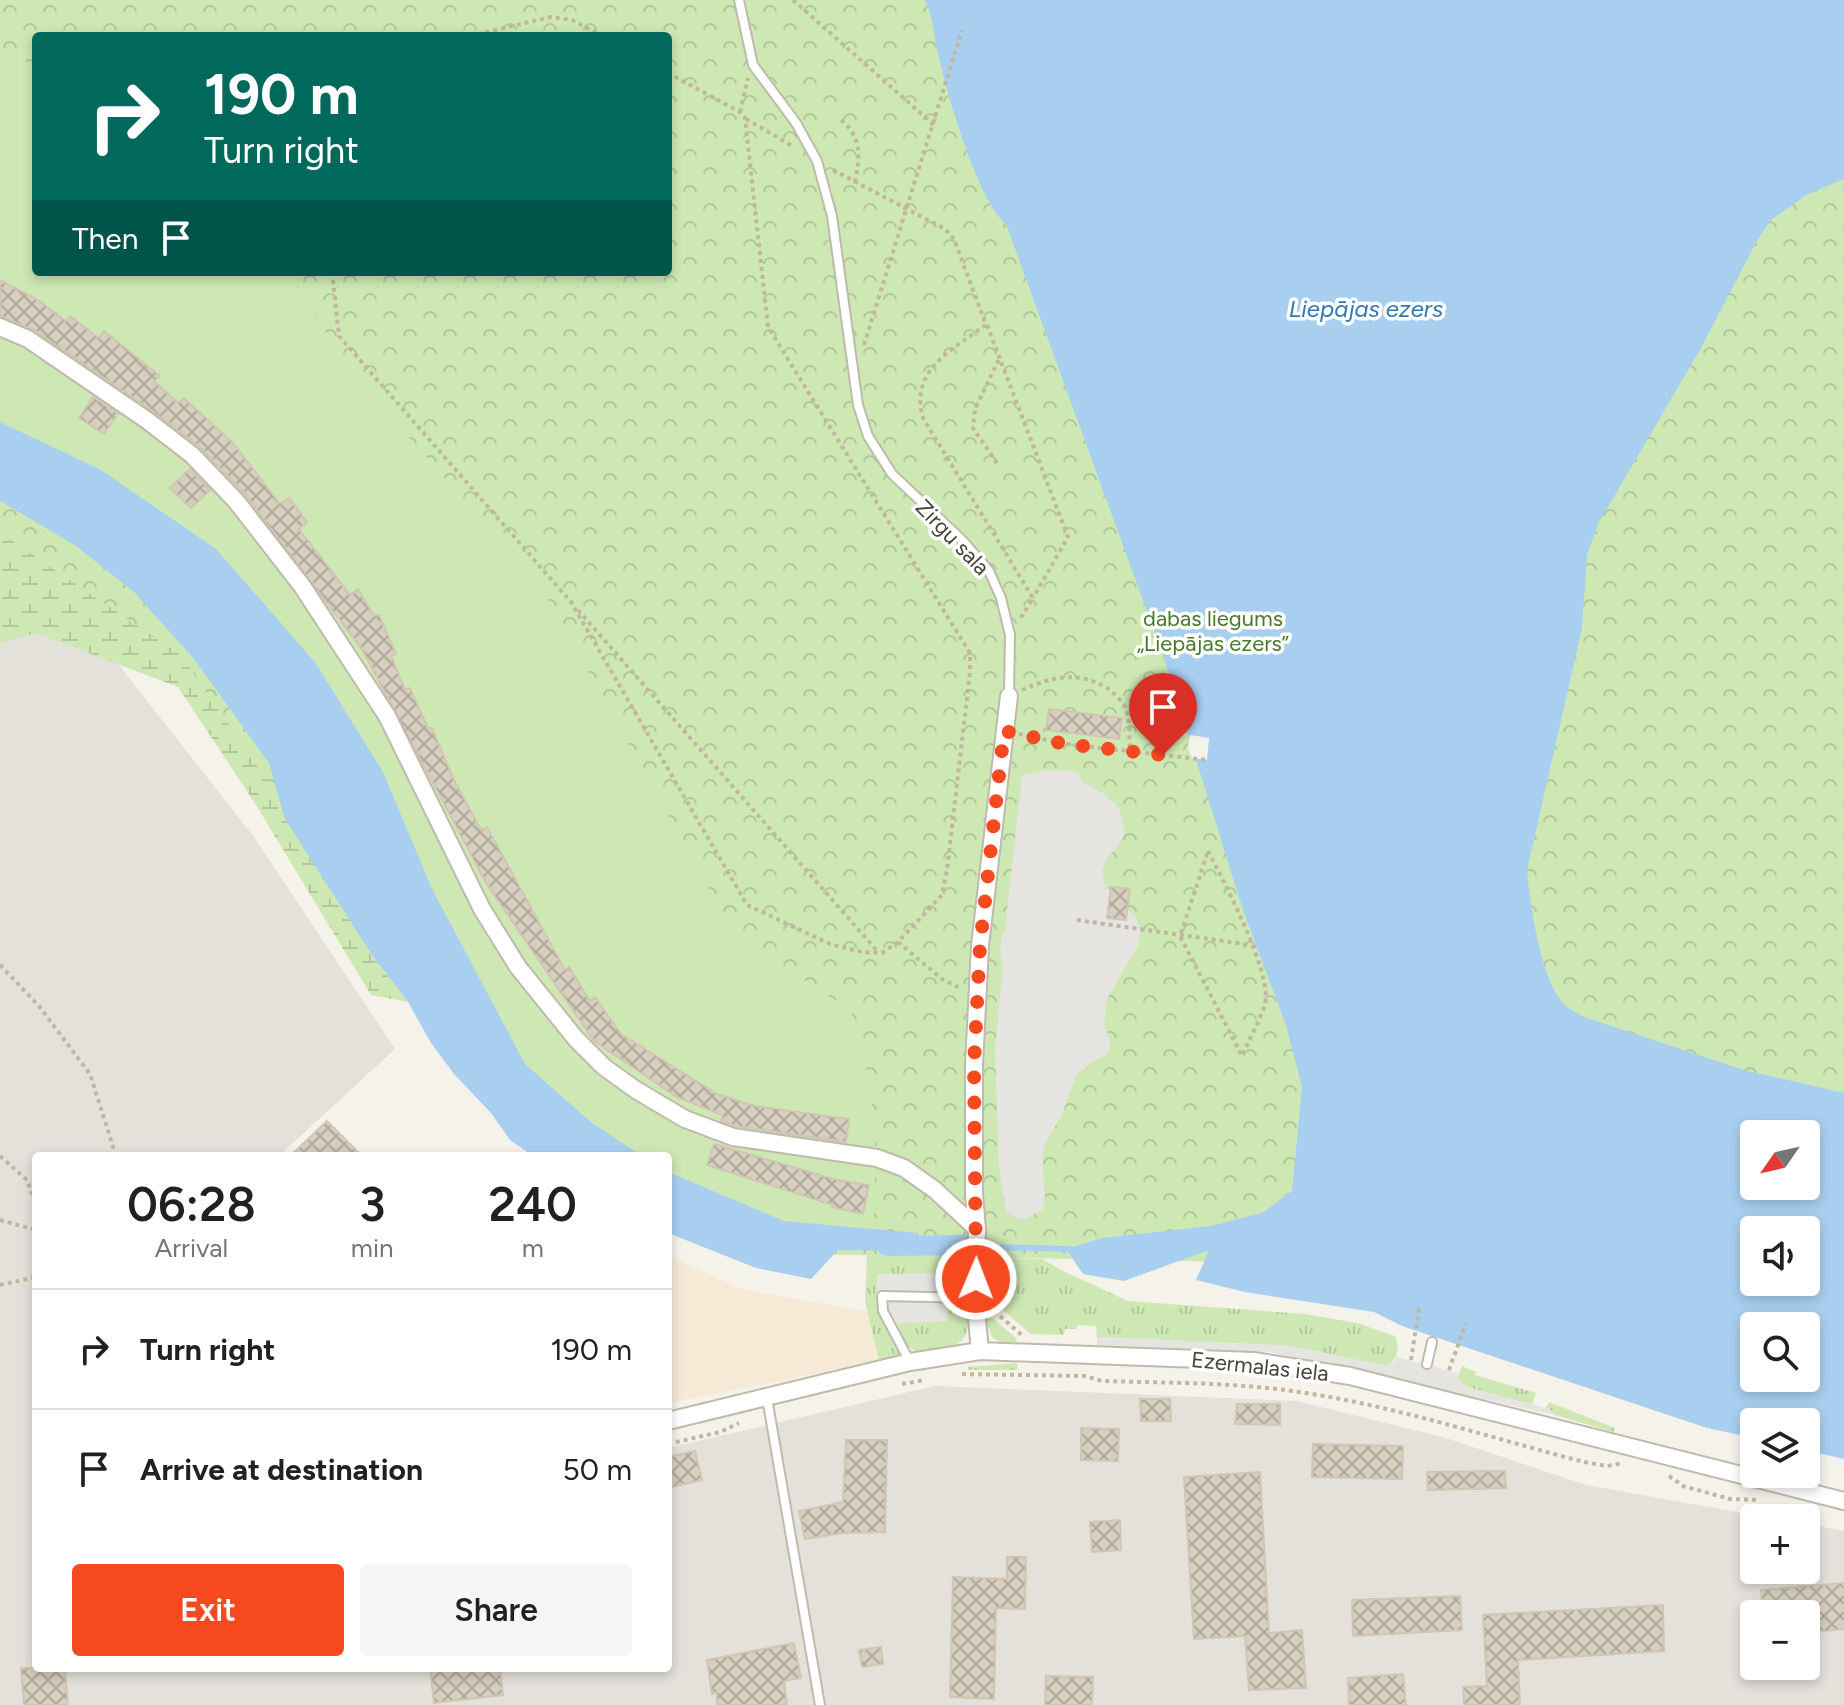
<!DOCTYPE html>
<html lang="en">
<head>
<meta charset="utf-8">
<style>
  body { margin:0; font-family:Figtree,sans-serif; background:#f6f6f6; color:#202124; height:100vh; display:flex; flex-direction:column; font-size:30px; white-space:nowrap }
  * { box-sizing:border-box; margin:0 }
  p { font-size:26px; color:#757577 }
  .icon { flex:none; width:44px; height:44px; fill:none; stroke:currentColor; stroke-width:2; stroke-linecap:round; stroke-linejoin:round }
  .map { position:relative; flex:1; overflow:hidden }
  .details { position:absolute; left:32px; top:1152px; width:640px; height:520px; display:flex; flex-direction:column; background:#fff; border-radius:8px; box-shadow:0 4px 12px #0003 }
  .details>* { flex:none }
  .hud { position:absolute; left:32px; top:32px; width:640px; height:244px; border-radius:8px; box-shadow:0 4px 12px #0003; background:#00695c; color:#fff; overflow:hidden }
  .needle { width:52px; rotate:236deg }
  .buttons { position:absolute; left:1740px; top:1120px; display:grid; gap:16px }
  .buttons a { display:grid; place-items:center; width:80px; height:80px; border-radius:8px; background:#fff; box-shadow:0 4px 12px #0003; font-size:40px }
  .pin { position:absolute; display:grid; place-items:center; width:68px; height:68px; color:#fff; margin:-82px -34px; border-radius:50% 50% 50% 0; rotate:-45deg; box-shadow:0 0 8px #0007 }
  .pin .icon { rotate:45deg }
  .me { position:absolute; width:88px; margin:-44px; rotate:1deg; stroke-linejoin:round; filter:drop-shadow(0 0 6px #0008) }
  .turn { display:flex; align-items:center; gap:28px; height:168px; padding:0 40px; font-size:36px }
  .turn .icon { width:104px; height:104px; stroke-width:2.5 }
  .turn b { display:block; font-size:56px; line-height:68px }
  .then { display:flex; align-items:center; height:76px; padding:0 40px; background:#0003; gap:16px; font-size:30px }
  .eta { display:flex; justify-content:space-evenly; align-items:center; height:136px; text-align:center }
  .eta b { font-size:48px; font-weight:600; line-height:56px }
  .cta { display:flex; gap:16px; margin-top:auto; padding:16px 40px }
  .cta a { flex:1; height:92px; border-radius:8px; background:#f7491f; color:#fff; font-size:32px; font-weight:600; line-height:92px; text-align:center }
  .cta a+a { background:#f6f6f6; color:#202124 }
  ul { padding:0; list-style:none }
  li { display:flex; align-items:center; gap:24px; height:120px; padding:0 40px; border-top:2px solid #e0e0e0 }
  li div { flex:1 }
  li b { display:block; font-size:30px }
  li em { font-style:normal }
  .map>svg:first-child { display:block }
  .commercial { fill:#f6ead6 }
  .industrial { fill:#e4e1db; fill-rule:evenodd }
  .grass { fill:url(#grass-tufts) }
  .wetland { fill:url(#wetland-marsh) }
  .park { fill:url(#park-crowns); fill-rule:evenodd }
  .garden { fill:#cee8b4 }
  .parking { fill:#e6e4e1 }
  .water { fill:#a8cff0; fill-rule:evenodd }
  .pier { fill:#f5f2ea }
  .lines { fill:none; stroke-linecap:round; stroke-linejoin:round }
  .stream { stroke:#a8cff0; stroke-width:6 }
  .canal { stroke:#a8cff0; stroke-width:20 }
  .building { fill:url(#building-cross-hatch); stroke:#d1c6b3; stroke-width:2 }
  .lane-casing { stroke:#c0baac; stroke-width:12 }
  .street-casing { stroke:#c0baac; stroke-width:20 }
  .path { stroke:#c2b79e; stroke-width:4; stroke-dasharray:4 4; stroke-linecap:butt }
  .lane { stroke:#fff; stroke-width:8 }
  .street { stroke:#fff; stroke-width:16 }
  .route { stroke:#f7491f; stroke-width:14; stroke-dasharray:0 25.2 }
  .labels { text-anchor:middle; stroke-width:7; stroke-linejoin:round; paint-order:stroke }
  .street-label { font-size:22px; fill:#494338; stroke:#fff }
  .park-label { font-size:22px; fill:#467a2b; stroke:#fff }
  .water-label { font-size:24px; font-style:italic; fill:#3177b4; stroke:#fff }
</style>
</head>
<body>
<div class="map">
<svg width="1844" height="1705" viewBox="0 0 1844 1705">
  <defs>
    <pattern id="grass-tufts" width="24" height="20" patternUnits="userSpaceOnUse" patternTransform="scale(2)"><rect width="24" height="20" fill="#cee8b4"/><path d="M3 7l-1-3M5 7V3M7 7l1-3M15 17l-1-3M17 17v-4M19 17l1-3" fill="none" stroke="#b2c89c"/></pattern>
    <pattern id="wetland-marsh" width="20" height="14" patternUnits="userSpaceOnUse" patternTransform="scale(2)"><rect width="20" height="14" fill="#cee8b4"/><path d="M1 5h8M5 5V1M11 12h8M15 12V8" fill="none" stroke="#b2c89c"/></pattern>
    <pattern id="park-crowns" width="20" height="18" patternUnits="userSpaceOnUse" patternTransform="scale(2)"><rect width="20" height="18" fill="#cee8b4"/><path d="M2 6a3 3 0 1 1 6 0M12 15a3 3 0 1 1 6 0" fill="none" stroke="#b2c89c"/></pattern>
    <pattern id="building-cross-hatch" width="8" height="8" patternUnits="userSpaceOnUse" patternTransform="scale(2)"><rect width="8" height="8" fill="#d6cebf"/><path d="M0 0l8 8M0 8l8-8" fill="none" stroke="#b0a99c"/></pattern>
  </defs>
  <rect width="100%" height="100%" fill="#f5f2ea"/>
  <path class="commercial" d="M668,1255L741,1289L869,1312L879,1361L668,1403Z"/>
  <path class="industrial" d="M0,555L49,576L254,837L395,1049L279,1156H36V1668H668V1448L935,1386L1297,1401L1446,1438L1586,1485L1770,1518H1754V1570H1806V1524L1844,1531V1705H0ZM1754,1614H1806V1666H1754Z"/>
  <path class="grass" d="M867,1255L967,1257V1284H947V1273L877,1306L899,1354L894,1359L879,1361L865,1301Z
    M1001,1258L1042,1259L1061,1270L1128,1301L1305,1314L1357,1323L1395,1336C1400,1348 1398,1360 1386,1366L1291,1346L1097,1337L1096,1326L1077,1325V1329H1065L1064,1335L1031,1334L998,1306L996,1272Z
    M984,1291L987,1294L989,1315L1016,1338L1017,1342L1002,1343L992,1337L985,1317Z
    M962,1306L967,1311C973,1350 948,1348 919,1352C905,1349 902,1334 897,1323L947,1321V1307Z
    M1017,1363V1370H968V1367Z
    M1462,1366L1476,1372L1475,1375L1536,1393L1532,1405L1467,1387L1457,1379Z
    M1549,1402L1615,1428L1613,1432L1555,1415L1546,1408Z"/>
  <path class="wetland" d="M0,501L134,592L242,724L372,955L408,1002L371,995L256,805L178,687L36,633L0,643Z"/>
  <path class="park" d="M0,0H1844V1379L1806,1326H1754L1345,1264L802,1254L668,1190V1156H597L389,960L182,656L0,533ZM36,36H668V272H36ZM1754,1134H1806V1186H1754ZM1754,1230H1806V1282H1754Z"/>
  <path class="garden" d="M0,53L36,65V272H281L304,294L337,355L544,592L717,903L745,943L851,1010L869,1080L875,1146L874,1229L784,1221L668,1172V1156H642L592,1123L525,1064L432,889L383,772L101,470L0,422Z"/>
  <path class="parking" d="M1050,770L1078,772L1083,782L1104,794L1119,808L1125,829L1121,841L1106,860L1102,871L1104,884L1137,920L1140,933L1138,946L1107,999L1104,1024L1110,1040V1048L1105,1056L1092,1062L1076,1075L1062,1115L1045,1144L1042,1158L1045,1198L1042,1210L1025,1219H1017L1007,1211L1004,1202L999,1165L995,1049L1003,965L1000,952L1002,935L1005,930L1022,775Z
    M947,1273V1321L885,1324L877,1306V1274Z
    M1097,1337L1291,1346L1386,1366L1394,1362L1397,1357L1459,1373L1457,1379L1467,1387L1550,1409L1555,1415L1270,1352L1097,1345Z"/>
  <path class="water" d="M925,0H1844V179L1808,194L1771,220L1758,239L1702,346L1598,524L1587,555L1582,628L1527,870C1530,904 1540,977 1563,1003C1568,1009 1577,1013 1584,1017L1744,1070L1844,1093V1459L1806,1450V1422H1754V1438L1707,1428L1402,1326L1374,1312L1245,1292L1196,1280L1209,1250L1124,1281L1083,1274L1066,1249L1102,1238L1210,1226L1262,1213L1292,1191L1302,1087L1286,1025L1244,913L1165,661L1006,224C977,200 947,93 938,54C934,37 933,16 925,0ZM1754,1134H1806V1186H1754ZM1754,1230H1806V1282H1754ZM1754,1326H1806V1378H1754Z
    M0,422L101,470L216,549L315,662L383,772L432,889L525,1064L592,1123L642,1156H533L510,1140L491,1113L454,1074L431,1043L408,1002L372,955L285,819L269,763L194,659L134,592L76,546L0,501Z
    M668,1172L784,1221L918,1233L917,1242L910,1251L838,1250L811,1279L756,1268L668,1233Z"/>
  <path class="pier" d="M1190,735L1209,738L1207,760L1192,758L1188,748Z"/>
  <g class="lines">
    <path class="stream" d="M993,1247L1071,1249"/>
    <path class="canal" d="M887,1246L963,1245"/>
  </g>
  <path class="building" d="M0,280L38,300L66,321L70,316L99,338L104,331L160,376L154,381L178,403L184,398L233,443L280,504L289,498L307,522L299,529L350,595L358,589L374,616L379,615L396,654L391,656L405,690L410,688L428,728H432L454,780L481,830L487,827L565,970L569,967L590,1001L595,997L621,1034L717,1094L755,1106L849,1119L846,1142L736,1126L721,1121L723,1115L677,1097L594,1041L486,883L363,651L245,494L200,447L154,412L34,330L0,316Z
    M93,397L118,414L104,434L79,418Z
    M190,469L210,490L191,508L170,488Z
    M1049,709L1122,718L1119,739L1046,730Z
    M1111,887L1130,889L1126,920L1107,918Z
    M327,1121L362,1156H290Z
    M714,1144L837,1180L869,1185L863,1214L832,1207L833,1205L707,1165Z
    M1140,1399H1170L1171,1421H1141Z
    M1237,1404H1280V1425L1235,1424Z
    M1081,1428L1119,1429L1118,1461L1081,1460Z
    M846,1440H887L885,1532L842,1533L805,1539L799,1511L843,1502Z
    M1313,1444L1403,1446L1402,1479L1312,1477Z
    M695,1451L702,1480L668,1488V1457Z
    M1505,1471L1506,1488L1428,1490L1427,1472Z
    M1260,1472L1269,1633L1302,1630L1306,1688L1249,1690L1245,1636L1194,1639L1184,1477Z
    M1120,1520L1121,1550L1092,1552L1090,1522Z
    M1007,1557H1026L1025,1609L996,1608L994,1699L950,1697L953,1577L1007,1579Z
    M1844,1583V1629L1806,1633V1614H1763L1761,1590Z
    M1460,1596L1462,1630L1353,1636L1352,1600Z
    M1663,1605L1664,1651L1518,1660L1520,1705H1464L1463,1687L1487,1686L1483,1615Z
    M794,1643L801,1678L784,1681L787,1705H717V1693L712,1694L707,1660Z
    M881,1647L883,1664L862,1667L859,1650Z
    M21,1668H65L68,1705H24Z
    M430,1668H500L503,1695L434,1703Z
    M1403,1674L1406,1705H1349L1348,1678Z
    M1046,1676L1093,1677L1092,1705H1045Z"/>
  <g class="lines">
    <g class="lane-casing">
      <path id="lane" d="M739,0L753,65L796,123L817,161L832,216L858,405L868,436L892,474L962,540L989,571L1001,598L1010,635L1009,696
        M910,1362L883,1311L882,1296L975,1298
        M1427,1364L1432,1342
        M767,1398L820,1705"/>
    </g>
    <g class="street-casing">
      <path id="street" d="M0,327L28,339L148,421L192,455L236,501L302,586L387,716L482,909L518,967L576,1039L604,1067L636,1090L685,1119L733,1137L877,1158L904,1168L935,1190L977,1229
        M980,1351L975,1298L977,1229L974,1194V1065L980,946L1009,696
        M668,1421L910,1362L980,1351L1254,1361L1350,1376L1844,1501"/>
    </g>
    <path class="path" d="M793,0L934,125
      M470,36L551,17L572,20L602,36
      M740,112L748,78
      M746,119L794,147
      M841,120C862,137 860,157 855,182
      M833,170L945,229L954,239L986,325C953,349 909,370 923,418L1033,598L1020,619
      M332,272L339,336L571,602L747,905L830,944L862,952L882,953L898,942L942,895L947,870L970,672V653L768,327L745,118L740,112L668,73
      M987,325L1068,537L1033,598
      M864,345L962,30
      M997,463L973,428L975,409L1000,357
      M578,610L878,952
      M1022,690C1052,677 1077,670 1107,688C1115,694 1125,703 1127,713C1130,725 1129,739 1130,751
      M1019,734L1065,744L1207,760
      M1208,851C1223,880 1273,974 1265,1004C1260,1021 1249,1039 1242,1056L1180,936Z
      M1077,920L1251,945
      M898,942L942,979L960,988
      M0,965L39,1006L90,1074L116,1156
      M0,1156L27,1180L36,1205
      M0,1220L36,1230
      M0,1285L36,1277
      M994,1311L1023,1336
      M1411,1360L1419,1308
      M1449,1370L1466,1323
      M962,1374L1085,1376L1102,1381C1165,1383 1229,1382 1292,1391C1389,1404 1488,1437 1584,1462L1607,1466L1623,1463
      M902,1384L925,1380
      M668,1444L720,1432L739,1423
      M1669,1476L1683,1486L1730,1499L1760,1500"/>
    <use href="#lane" class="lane"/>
    <use href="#street" class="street"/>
  </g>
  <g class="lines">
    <path class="route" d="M976,1279L974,1065L980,946L1004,731L1065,744L1163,755"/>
  </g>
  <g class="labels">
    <g class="street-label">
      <text transform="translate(953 537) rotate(46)" y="8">Zirgu sala</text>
      <text transform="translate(1260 1366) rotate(6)" y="8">Ezermalas iela</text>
    </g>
    <g class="park-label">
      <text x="1213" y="626">dabas liegums<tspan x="1213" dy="25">„Liepājas ezers”</tspan></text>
    </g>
    <g class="water-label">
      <text x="1366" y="317">Liepājas ezers</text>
    </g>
  </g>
</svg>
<div class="buttons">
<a><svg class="needle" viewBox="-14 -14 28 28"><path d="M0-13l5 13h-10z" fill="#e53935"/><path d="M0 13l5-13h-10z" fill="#757577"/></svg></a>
<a><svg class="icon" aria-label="sound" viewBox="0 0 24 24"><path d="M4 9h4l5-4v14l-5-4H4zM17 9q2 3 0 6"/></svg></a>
<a><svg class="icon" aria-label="search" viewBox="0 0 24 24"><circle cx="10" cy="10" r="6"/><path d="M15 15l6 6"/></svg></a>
<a><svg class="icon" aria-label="layers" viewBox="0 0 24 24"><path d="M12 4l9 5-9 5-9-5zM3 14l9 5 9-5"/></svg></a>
<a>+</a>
<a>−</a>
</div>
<div class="pin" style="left:1163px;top:755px;background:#d93025"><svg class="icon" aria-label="arrive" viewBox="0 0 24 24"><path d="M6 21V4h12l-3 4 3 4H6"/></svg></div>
<svg class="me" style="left:976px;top:1279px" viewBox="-20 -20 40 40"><circle r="17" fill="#f7491f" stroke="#fff" stroke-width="3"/><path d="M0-11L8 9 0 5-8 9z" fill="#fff"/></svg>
<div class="hud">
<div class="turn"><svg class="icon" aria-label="right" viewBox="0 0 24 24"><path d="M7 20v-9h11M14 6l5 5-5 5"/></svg><div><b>190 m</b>Turn right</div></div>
<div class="then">Then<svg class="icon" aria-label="arrive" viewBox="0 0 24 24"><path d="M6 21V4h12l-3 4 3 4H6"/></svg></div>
</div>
<section class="details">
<div class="eta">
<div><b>06:28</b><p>Arrival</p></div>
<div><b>3</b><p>min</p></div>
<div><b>240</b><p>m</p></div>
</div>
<ul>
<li><svg class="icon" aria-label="right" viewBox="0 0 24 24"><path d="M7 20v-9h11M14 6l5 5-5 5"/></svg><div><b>Turn right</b></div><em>190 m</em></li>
<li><svg class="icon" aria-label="arrive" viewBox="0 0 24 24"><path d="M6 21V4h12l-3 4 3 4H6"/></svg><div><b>Arrive at destination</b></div><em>50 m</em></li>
</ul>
<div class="cta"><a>Exit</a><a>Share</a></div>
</section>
</div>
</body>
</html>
